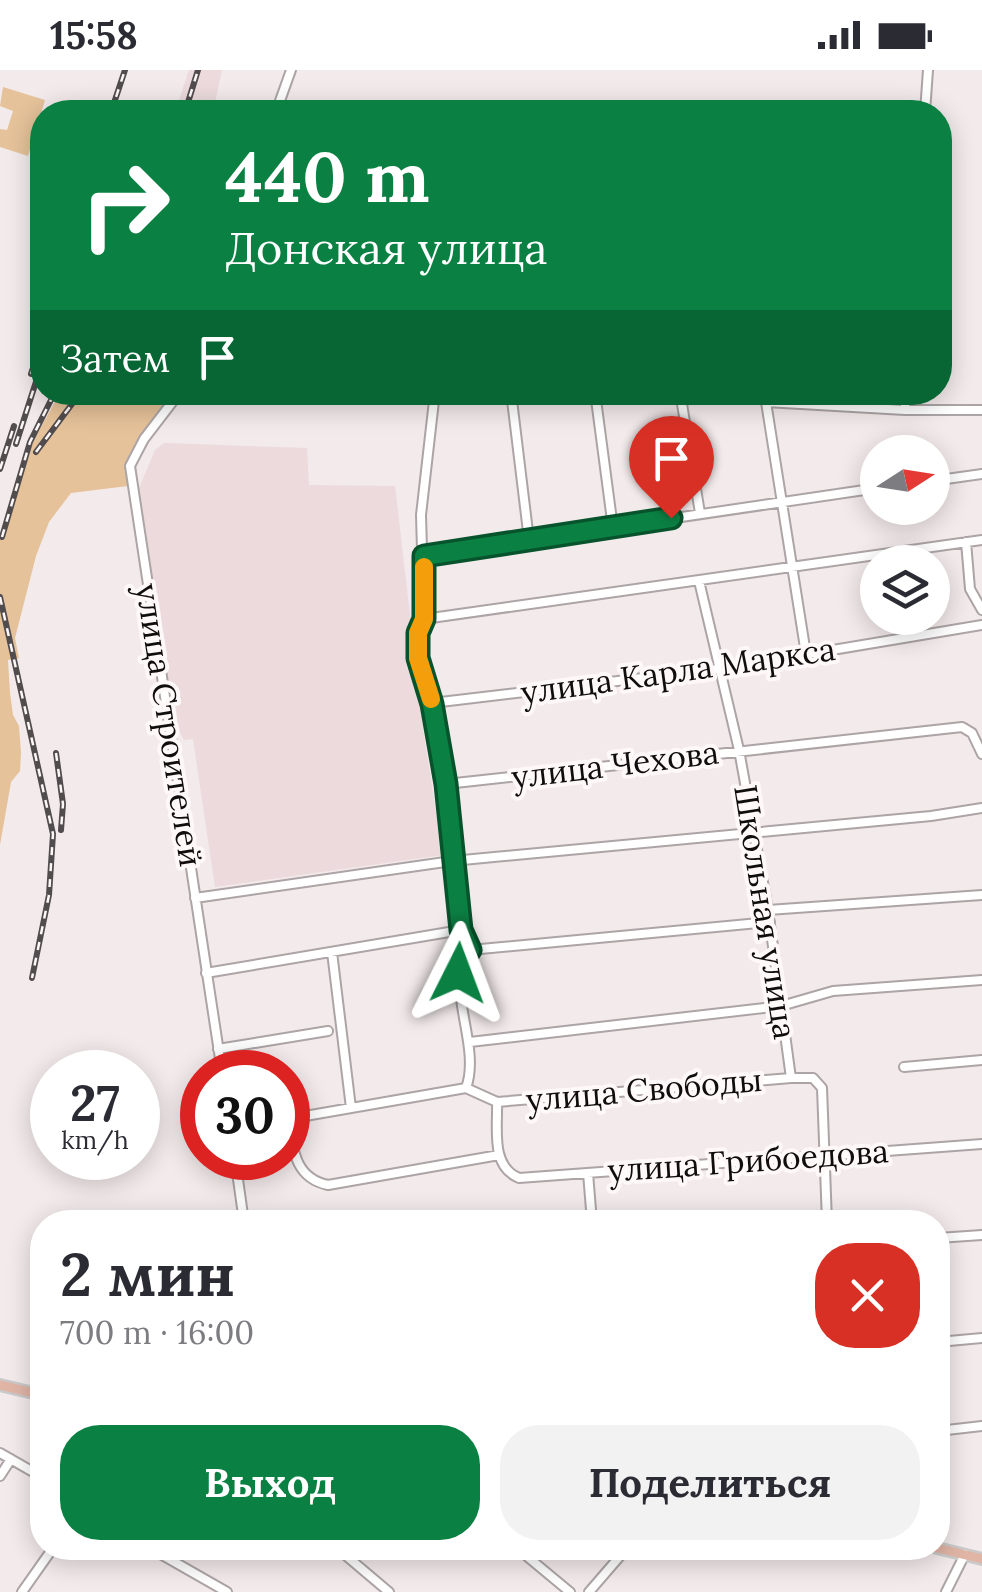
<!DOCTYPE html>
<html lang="ru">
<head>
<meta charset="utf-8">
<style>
  body { margin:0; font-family:Lora,serif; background:#f2f2f3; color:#2b2b33; height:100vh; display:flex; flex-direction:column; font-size:38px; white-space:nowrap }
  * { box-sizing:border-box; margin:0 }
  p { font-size:32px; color:#7c7c81 }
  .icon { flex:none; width:55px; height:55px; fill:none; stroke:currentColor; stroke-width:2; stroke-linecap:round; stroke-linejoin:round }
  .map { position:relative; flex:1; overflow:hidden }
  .sheet { position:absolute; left:30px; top:1140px; width:920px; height:350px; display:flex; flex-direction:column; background:#fff; border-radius:40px; box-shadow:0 5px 25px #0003 }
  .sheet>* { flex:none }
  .top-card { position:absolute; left:30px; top:30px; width:922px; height:305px; border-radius:40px; box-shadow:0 5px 25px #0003; background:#0b8043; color:#fff; overflow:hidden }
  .needle { width:65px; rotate:78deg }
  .fabs { position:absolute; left:860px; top:365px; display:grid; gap:20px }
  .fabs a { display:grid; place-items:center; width:90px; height:90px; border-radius:50%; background:#fff; box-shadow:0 5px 25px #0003; font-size:50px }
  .speed { position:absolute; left:30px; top:980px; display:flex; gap:20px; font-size:50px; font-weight:700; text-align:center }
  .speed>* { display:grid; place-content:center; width:130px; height:130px; border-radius:50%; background:#fff; box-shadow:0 5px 25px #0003; line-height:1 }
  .speed small { font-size:25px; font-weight:400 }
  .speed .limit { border:15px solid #d22; background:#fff; color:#111 }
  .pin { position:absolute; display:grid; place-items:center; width:85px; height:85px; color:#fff; margin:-102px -42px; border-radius:50% 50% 50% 0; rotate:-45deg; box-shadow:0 0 10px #0007 }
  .pin .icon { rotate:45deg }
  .me { position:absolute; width:110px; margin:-55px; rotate:3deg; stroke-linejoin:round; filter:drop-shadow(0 0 8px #0008) }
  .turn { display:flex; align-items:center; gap:35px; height:210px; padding:0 30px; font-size:45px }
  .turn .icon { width:130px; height:130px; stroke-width:2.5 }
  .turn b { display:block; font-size:70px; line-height:85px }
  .then { display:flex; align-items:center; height:95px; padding:0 30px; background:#0003; gap:20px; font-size:38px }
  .round { display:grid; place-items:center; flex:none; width:105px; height:105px; border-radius:40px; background:#f2f2f3 }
  .overview { display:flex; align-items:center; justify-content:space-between; height:170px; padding:0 30px }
  h1 { font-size:60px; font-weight:800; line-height:75px }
  .cta { display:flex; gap:20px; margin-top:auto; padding:20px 30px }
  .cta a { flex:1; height:115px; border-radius:40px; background:#0b8043; color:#fff; font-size:40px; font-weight:800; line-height:115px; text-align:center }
  .cta a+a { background:#f2f2f3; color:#2b2b33 }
  .status { display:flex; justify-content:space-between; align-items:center; height:70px; padding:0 50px; background:#fff; direction:ltr }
  .status svg { height:28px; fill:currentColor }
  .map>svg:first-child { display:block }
  .built { fill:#ecdadc }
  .green { fill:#e5c299 }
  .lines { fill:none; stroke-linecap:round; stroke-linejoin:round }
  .minor-casing { stroke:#aca4a5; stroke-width:12 }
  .major-casing { stroke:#cacaca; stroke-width:14 }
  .minor { stroke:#fff; stroke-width:8 }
  .major { stroke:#e0b5a6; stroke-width:9 }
  .rail-casing { stroke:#514c4d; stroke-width:6 }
  .rail { stroke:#fff8f9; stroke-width:2.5; stroke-dasharray:8; stroke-linecap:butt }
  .route-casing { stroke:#07532c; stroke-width:25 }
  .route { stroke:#0b8043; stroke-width:18 }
  .slow { stroke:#f59e0b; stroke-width:18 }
  .labels { text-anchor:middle; stroke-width:8; stroke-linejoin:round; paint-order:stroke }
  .street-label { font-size:32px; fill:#100d0d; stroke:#fff8f9 }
</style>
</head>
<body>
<div class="status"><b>15:58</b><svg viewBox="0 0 49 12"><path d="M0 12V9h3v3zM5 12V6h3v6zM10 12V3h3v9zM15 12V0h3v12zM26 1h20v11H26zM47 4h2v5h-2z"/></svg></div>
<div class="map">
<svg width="982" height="1522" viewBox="0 0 982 1522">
  <rect width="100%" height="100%" fill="#f3eaeb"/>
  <path class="built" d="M189,0H222L213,42H175Z
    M164,373L307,378L309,415L395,416L424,665L443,785L215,817L193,669L184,670L174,651L139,418L155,380Z"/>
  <path class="green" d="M3,17L45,30L28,86L0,77V59L7,60L13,41L0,36Z
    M60,323H176C154,349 121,379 128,416L71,423L49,452L36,486L15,568L19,588L8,590L10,623L13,645L19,656L21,683L20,701L11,712L0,775V466L33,371Z"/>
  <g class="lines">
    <g class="minor-casing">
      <path id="minor" d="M276,42L291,0
        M925,42L928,0
        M180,322L144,369L130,396L222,1002
        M435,322L421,445L424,549L418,563V588L432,633L446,714L461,860L470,880C442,913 482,975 466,1018L497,1032C498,1058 490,1096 519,1108L982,1074
        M511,322L529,470
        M595,322L613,458
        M680,322L700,443
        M756,322L762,324L766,332L905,340H982
        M766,332L806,584
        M905,340L906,322
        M932,411L982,404
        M966,472L970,519L982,540
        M424,485L878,418
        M699,511L739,680L768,840L791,1008H813L822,1018L827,1152
        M424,549L982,470
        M432,633L719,599L982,555
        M446,714L962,657L972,663L982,684
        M195,828L452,791L931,746L982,738
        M768,840L982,825
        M470,880L770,852
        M332,882L351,1038
        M206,903L461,860
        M470,972L781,936L833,921L982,910
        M218,979L328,961
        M904,997L982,990
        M497,1032L791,1008
        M288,1049C293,1078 294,1108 328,1115L499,1085
        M288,1049L466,1018
        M235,1088L244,1152
        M588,1103L592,1152
        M938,1168L982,1165
        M938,1272L982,1268
        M938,1361L982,1356
        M0,1383L42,1407
        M0,1406L11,1389
        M150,1478L227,1522
        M337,1478L389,1522
        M517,1478L570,1522
        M22,1522L53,1478
        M589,1522L627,1478
        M946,1522L965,1484"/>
    </g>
    <g class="major-casing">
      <path id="major" d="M0,1315L42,1325
        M937,1478L982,1489"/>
    </g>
    <use href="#minor" class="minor"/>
    <use href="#major" class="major"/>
    <g class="rail-casing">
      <path id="rail" d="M111,42L125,0
        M185,42L198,0
        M31,304L42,270
        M16,374L42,293
        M36,382L81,322
        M0,399L14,356
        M2,467L30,372L55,322
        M0,527L53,764L49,825L32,908
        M56,683L63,734L61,760"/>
    </g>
    <use href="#rail" class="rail"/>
  </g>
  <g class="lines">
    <g class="route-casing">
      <path id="route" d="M458,903L461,891L470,880L461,860L446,714L432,634L418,588V563L424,549V486L671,448"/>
    </g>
    <use href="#route" class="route"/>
    <path class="slow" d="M424,497V549L418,563V588L431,629"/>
  </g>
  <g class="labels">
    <g class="street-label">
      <text transform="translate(678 601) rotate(-8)" y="11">улица Карла Маркса</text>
      <text transform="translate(169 655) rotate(81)" y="11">улица Строителей</text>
      <text transform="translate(615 695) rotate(-7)" y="11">улица Чехова</text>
      <text transform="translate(765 842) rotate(81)" y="11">Школьная улица</text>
      <text transform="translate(644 1020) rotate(-5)" y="11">улица Свободы</text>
      <text transform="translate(748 1091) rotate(-4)" y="11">улица Грибоедова</text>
    </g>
  </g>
</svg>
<div class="fabs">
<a><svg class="needle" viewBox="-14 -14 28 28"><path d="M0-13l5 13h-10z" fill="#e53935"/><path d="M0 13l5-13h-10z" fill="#7c7c81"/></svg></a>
<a><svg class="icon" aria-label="layers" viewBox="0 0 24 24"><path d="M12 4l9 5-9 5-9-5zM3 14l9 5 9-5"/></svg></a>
</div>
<div class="speed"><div>27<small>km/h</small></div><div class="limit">30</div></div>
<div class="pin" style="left:671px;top:448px;background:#d93025"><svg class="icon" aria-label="arrive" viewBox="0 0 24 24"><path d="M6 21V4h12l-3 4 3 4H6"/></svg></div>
<svg class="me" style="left:458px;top:903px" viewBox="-20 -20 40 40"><path d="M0-17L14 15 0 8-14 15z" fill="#0b8043" stroke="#fff" stroke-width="4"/></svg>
<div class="top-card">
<div class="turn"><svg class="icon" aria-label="right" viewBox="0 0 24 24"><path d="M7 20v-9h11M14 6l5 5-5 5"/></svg><div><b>440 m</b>Донская улица</div></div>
<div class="then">Затем<svg class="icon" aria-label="arrive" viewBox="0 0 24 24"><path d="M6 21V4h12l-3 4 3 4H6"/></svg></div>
</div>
<section class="sheet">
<div class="overview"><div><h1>2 мин</h1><p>700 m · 16:00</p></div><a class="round" style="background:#d93025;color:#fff"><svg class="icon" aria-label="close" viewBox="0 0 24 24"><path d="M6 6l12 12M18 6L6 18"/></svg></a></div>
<div class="cta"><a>Выход</a><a>Поделиться</a></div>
</section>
</div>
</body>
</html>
